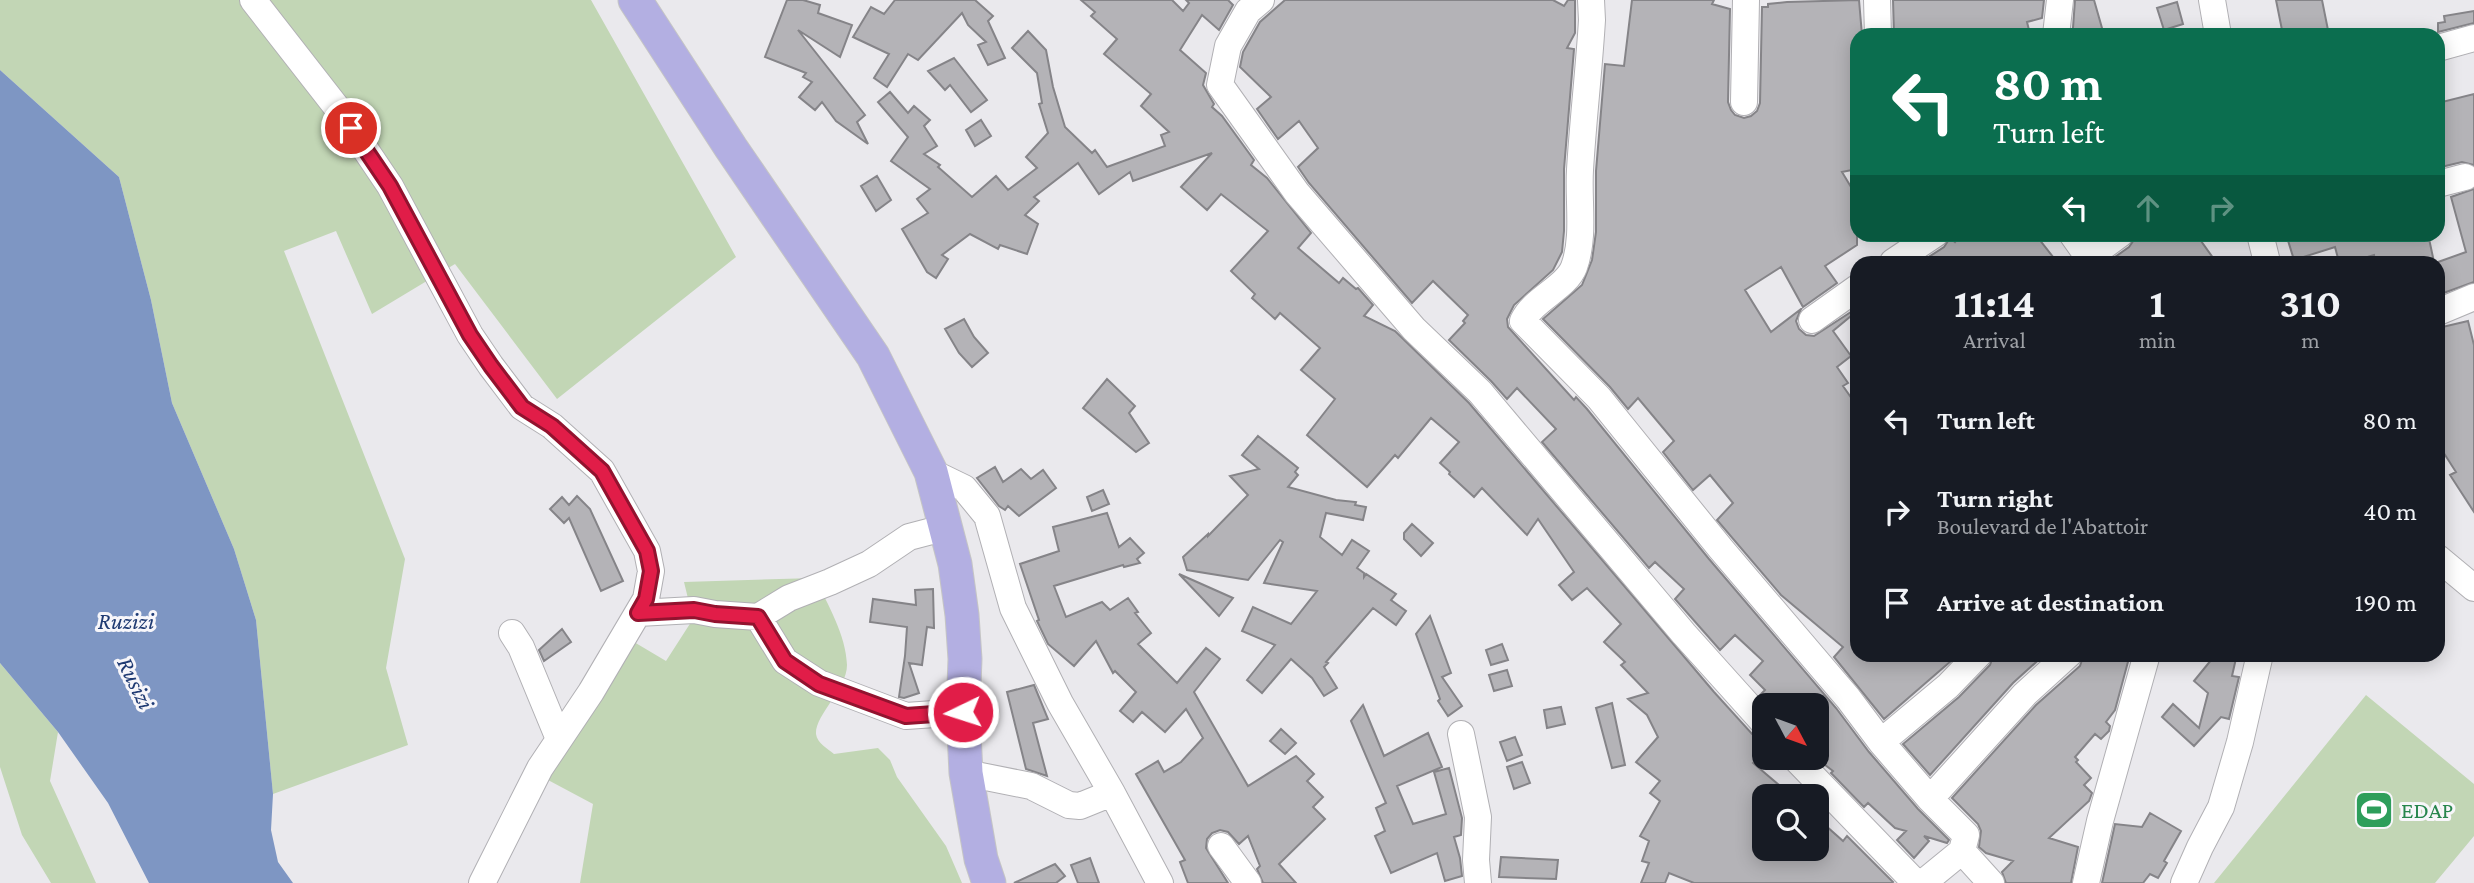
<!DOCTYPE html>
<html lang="en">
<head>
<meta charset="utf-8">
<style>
  body { margin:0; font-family:"Crimson Pro",serif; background:#242831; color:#f1f3f6; height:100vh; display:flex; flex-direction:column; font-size:26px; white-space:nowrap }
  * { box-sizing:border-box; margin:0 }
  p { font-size:23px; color:#9ea1a6 }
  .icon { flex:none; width:38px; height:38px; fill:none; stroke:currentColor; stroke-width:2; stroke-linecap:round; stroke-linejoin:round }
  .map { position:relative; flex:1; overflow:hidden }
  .sheet { position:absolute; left:1850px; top:256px; width:595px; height:406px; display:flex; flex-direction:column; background:#171b24; border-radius:21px; box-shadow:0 4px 18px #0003 }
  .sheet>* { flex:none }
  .hud { position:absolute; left:1850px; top:28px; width:595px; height:214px; border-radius:21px; box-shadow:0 4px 18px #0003; background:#0b6e4f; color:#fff; overflow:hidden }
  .needle { width:46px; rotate:131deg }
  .fabs { position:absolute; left:1752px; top:693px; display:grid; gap:14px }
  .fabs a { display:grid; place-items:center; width:77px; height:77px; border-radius:14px; background:#171b24; box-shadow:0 4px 18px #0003; font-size:35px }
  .pin { position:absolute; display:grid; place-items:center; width:60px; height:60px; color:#fff; margin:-30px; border:4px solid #fff; border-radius:50%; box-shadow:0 2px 7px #0007 }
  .me { position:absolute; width:77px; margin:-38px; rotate:266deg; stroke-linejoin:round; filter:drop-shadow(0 0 5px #0008) }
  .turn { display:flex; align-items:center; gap:24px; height:147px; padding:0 28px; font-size:32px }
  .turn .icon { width:91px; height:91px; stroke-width:2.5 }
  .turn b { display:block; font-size:49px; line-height:60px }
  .lanes { display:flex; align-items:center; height:66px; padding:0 28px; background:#0003; justify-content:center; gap:35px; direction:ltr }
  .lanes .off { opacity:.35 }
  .eta { display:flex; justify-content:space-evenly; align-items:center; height:119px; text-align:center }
  .eta b { font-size:42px; font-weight:700; line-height:49px }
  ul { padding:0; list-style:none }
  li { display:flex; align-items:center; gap:21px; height:91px; padding:0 28px }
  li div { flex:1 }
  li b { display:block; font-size:26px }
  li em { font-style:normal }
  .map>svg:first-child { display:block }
  .green { fill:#c2d6b5 }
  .water { fill:#7e96c3 }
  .building { fill:#b4b3b7; stroke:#858488; stroke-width:2 }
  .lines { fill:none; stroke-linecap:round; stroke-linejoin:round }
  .minor-casing { stroke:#b1b0b4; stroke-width:28 }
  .major-casing { stroke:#c5c5c5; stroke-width:35 }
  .minor { stroke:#fff; stroke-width:26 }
  .major { stroke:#b3afe2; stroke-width:33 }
  .route-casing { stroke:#92132f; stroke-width:18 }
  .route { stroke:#e11d48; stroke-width:12 }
  .labels { text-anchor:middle; stroke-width:6; stroke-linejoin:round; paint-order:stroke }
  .leisure-label { font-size:23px; fill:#27864d; stroke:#f7f6fa; text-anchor:start }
  .water-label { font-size:24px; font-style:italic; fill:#203b73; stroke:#f7f6fa }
</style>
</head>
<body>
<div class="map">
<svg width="2474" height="883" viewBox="0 0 2474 883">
  <rect width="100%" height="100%" fill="#eae9ed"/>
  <path class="green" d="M0,0H591L736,257L557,399L455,264L372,314L336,231L284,251L405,559L386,668L408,745L273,794L256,620L234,549L172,403L151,300L119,177L0,70Z
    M815,578C828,605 846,635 847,665C847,689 815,715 816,734C817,743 828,749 834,754L878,748L890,760L897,777L946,846L962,883H580L593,804L548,780L634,642L666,661L693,619L684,582Z
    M0,663L58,732L50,781L96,883H51L22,835L0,767Z
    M2366,695L2474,784V836L2435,883H2214Z"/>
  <path class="water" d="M0,70L119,177L151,300L172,403L234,549L256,620L273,794L271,830L278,862L293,883H149L108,803L58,732L0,663Z"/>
  <path class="building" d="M787,0H803L820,5L818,13L852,25L840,57L798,30L865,115L857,122L868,144L836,121L822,102L815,110L799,97L812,82L803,77L806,73L765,57Z
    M895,0H975L993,16L988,21L1005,58L988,65L978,45L986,42L968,25L962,13L918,60L908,54L887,87L874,78L889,54L853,37L871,7L884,14Z
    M1081,0H1172L1183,11L1189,3L1186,0H1228L1233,5L1219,30L1202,15L1180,50L1206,73L1203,85L1214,104L1212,107L1222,116L1254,160L1251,165L1267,178L1311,233L1298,248L1339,283L1343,278L1356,289L1358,288L1373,305L1364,316L1395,331L1469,403L1714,692L1752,734L1764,738V751L1753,763L1792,796H1764V849H1816V817L1843,841L1847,836L1893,882L1892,883H1694L1669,873L1665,883H1641L1649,863L1642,861L1649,841L1640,836L1660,801L1650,793L1660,781L1636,762L1658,737L1647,715L1628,699L1648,693L1621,665L1625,662L1604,642L1621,624L1587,588L1572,600L1559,585L1574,572L1538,519L1527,535L1482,488L1474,497L1449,474L1450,472L1440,463L1459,442L1431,418L1398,458L1395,455L1367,487L1307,435L1335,399L1301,370L1320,348L1280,313L1275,319L1252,298L1255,294L1231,271L1268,231L1221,194L1207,210L1181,187L1212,153L1133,181L1130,172L1099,194L1078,163L1034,197L1039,201L1025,215L1038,224L1027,254L1000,245L998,249L970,234L942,255L948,259L936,278L927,272L902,229L928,213L917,199L930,189L891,161L908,137L878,102L890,92L908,113L914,106L930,120L924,126L937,146L924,154L940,165L938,167L972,197L996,176L1008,190L1037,168L1026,157L1048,133L1039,104L1042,103L1037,73L1012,48L1028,31L1046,50L1053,87L1065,127L1092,153L1095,150L1107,167L1165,146L1161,135L1169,132L1141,106L1151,94L1104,54L1117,39L1091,16L1095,12Z
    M1285,0H1553L1564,6L1568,0H1575V33L1567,48L1574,49L1564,169V231L1562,252L1553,270L1514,305L1507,319L1508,327L1574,400L1576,397L1587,409L1709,559L1836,708L1869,752L1918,809L1949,840L1947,843L1924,836L1929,841L1914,858L1897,840L1906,831L1895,828L1868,803L1864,807L1831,773L1833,771L1816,758V705H1769L1760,695L1765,690L1750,675L1763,661L1735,635L1720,650L1675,599L1684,589L1655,562L1649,568L1542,442L1556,429L1517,388L1507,399L1491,381L1449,340L1465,323L1463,321L1468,315L1433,281L1412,303L1309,183L1298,167L1318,148L1299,121L1278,139L1257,109L1271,97L1240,67L1243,52L1260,22Z
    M1632,0H1714L1712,4L1730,9L1728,102L1731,110L1735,115L1744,118L1751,116L1757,111L1760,103L1762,7H1768V4L1787,2L1859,0L1862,35H1857V169L1842,172L1857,197V245L1825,266L1837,283L1803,307L1781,267L1745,290L1771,332L1801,309L1796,321L1799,329L1806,335L1814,336L1857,308V311L1833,331L1851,356L1837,367L1848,383L1843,386L1857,406V654H1944L1951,661L1884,719L1834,657L1843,647L1781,595L1717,520L1733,503L1710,475L1693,490L1663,452L1674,441L1638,398L1628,409L1610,387L1543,319L1582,285L1592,260L1596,232V171L1605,64L1624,66Z
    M1893,0H2044L2042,18L2027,22L2029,30L2008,35H1894Z
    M2075,0H2094L2104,35H2075L2073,28Z
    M2276,0H2322L2329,35H2283Z
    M2177,2L2183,24L2164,30L2157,8Z
    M2474,11V23L2438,32V23L2445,22L2444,16Z
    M954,58L987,100L971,112L950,85L945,90L928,71Z
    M2474,94V165L2462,162L2441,167L2438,152V103Z
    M981,120L991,136L975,146L966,130Z
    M877,176L891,200L876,211L861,186Z
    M2474,189V282L2438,295V262L2466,252L2451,197Z
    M1962,234H2035L2057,262H1921L1944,247L1950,238L1955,242Z
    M2138,234H2196L2216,262H2108L2129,247Z
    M2286,234H2428L2434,262H2375L2374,255L2351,262L2350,259L2339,262L2335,247L2294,260Z
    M964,319L974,337L988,353L972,367L959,353L945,329Z
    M2468,321L2474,345V512L2450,475L2456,472L2438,444V328Z
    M1107,379L1135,406L1129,413L1149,443L1136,452L1083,408Z
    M1258,436L1298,468L1295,472L1298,475L1288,487L1336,500L1356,502L1355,505L1366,507L1363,520L1326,513L1320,537L1342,555L1352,540L1369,551L1357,568L1364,573V577L1366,574L1396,594L1391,600L1406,611L1396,625L1373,608L1326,662L1328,663L1324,667L1337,688L1324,696L1312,678L1291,659L1262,693L1247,680L1275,645L1242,631L1253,607L1291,624L1317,591L1264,583L1283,542L1280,540L1248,580L1187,570L1183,557L1208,534V536L1248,495L1230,476L1259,469L1242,455Z
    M995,467L1003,482L1021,469L1031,479L1043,470L1056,488L1019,516L1008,506L1005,510L999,506L977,478Z
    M1103,490L1109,504L1092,511L1087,497Z
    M577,496L590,509L623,581L601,591L569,518L564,523L550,509L562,497L569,505Z
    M1107,513L1119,547L1130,538L1144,553L1137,559L1140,563L1124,567L1123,565L1054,586L1066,617L1102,602L1110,610L1128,598L1138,612L1135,613L1151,633L1138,644L1177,683L1206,648L1220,659L1194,692L1248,786L1296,756L1314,774L1307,781L1323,797L1313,807L1325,819L1279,864L1296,883H1263L1257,869L1260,866L1248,836L1239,844L1228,832L1220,830L1212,833L1207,839L1206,848L1228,883H1188L1180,862L1185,860L1136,774L1158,761L1164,772L1181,762L1203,738L1186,709L1165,732L1142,712L1133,722L1120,711L1136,692L1115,671L1113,673L1096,641L1074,666L1048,644L1037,621L1039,620L1020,564L1059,551L1053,527Z
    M1412,524L1433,543L1421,556L1404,539V533Z
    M1179,574L1233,598L1219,616Z
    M933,589L934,628L927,627L922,665L909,663L919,693L904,698L899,697L905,656L907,627L870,622L873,599L916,605L915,590Z
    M1430,616L1451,673L1442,677L1462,706L1448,716L1438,701L1440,699L1416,634Z
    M562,629L571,642L544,661L539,650Z
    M1502,644L1508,660L1491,665L1486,650Z
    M1994,654H2045L2013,683L1930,775L1903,744L1959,697L1990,665Z
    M2084,654H2122L2129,658L2115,710L2106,722L2110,726L2109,731L2101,739L2095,734L2075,757L2078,760L2076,762L2091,778L2084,785L2092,793L2089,801L2049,838L2078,847L2071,883H2006L2002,872L2013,861L1986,853L1979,847L1981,831L1978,824L1952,798L2036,705L2080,666Z
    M2216,654H2237L2232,676L2239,677L2229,719L2221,717L2194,746L2162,717L2173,704L2199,728L2208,693L2194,681Z
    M1507,670L1512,686L1494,691L1489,675Z
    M1034,685L1048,719L1033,723L1047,776L1026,769L1007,692Z
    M1612,703L1625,765L1612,768L1596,708Z
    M1363,705L1384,756L1428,733L1442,767L1397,786L1413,824L1446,814L1434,772L1449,768L1462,818L1461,835L1454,837L1460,858L1462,876L1445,881L1437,853L1391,873L1375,836L1385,831L1376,808L1386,803L1351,721Z
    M1561,707L1565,724L1547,728L1544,710Z
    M1281,729L1296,743L1285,754L1270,741Z
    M1515,737L1522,755L1507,761L1500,742Z
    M1522,762L1530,783L1514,789L1507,767Z
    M2150,813L2181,831L2164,861L2167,863L2158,878L2150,874L2143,883H2102L2115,824L2142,827Z
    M1501,857L1558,860L1556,879L1499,877Z
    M1090,858L1099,883H1078L1071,865Z
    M1055,864L1065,876L1056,883H1014Z"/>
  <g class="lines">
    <g class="minor-casing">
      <path id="minor" d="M253,0L338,109L390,186L470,335L491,366L522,407L552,426L602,471L647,551L651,571L646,599L591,692L540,768L482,883
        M1261,0L1248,11L1228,46L1220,85L1297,193L1414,329L1480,392L1684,634L1764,723
        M1591,0L1592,20C1589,70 1583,120 1580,170C1578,201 1585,237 1574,267C1566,288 1533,299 1523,321L1599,398L1721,549L1848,698L1881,742L1930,799L1966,835L1962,851L1991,883
        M1877,0L1878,35
        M2212,0L2218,35
        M2056,35L2060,0
        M2438,48L2474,38
        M1744,102L1746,0
        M2438,184L2465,177
        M2072,234L2089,258
        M2260,234L2267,262
        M1893,262L1935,234
        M2082,262L2120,234
        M2438,312L2474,297
        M1812,320L1857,288
        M931,472L964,488L987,516L1013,608L1060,703L1112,793L1160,883
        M2438,558L2474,588
        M638,613L694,610L715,614L758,617L789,598L830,582L869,564L909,537L947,527
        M758,617L785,661L819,683L906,716L963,712
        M512,633L521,647L559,739
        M1461,734L1478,817L1476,860L1478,883
        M1881,742L1948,686L1979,654
        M1795,758L1913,880L1920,883L1924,882L1962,851
        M966,773L1031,786L1069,805L1080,806L1112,793
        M1930,799L2025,694L2069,654
        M1221,846L1248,883
        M2086,883L2100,821L2147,654
        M2184,883L2200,847L2221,807L2240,742L2260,654"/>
    </g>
    <g class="major-casing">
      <path id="major" d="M635,0L731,148L873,356L931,472L955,564L962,615L965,659L963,712L966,773L981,859L989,883"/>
    </g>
    <use href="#minor" class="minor"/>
    <use href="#major" class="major"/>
  </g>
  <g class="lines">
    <g class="route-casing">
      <path id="route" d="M351,128L390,186L470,335L491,366L522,407L552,426L602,471L647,551L651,571L646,599L638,613L694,610L715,614L758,617L785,661L819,684L906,716L963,712"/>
    </g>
    <use href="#route" class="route"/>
  </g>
  <defs>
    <g id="stadium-square" transform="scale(2.0125)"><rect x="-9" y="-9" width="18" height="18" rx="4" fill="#2e9e5b" stroke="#f7f6fa"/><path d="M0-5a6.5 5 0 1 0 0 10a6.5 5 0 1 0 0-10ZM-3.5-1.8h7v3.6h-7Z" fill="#fff"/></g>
  </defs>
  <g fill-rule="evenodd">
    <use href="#stadium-square" x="2374" y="810"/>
  </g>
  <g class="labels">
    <g class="leisure-label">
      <text x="2401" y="818">EDAP</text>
    </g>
    <g class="water-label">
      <text x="126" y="629">Ruzizi</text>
      <text transform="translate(136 683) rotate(64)" y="8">Rusizi</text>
    </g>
  </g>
</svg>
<div class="fabs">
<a><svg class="needle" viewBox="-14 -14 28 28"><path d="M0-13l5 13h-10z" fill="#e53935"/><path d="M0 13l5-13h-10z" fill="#9ea1a6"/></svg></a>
<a><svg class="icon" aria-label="search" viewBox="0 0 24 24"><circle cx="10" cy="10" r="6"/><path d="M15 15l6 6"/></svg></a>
</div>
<div class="pin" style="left:351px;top:128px;background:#d93025"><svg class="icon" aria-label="arrive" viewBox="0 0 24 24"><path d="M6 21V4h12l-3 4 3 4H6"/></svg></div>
<svg class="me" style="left:963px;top:712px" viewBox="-20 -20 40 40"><circle r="17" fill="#e11d48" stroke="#fff" stroke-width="3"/><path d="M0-11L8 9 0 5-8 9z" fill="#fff"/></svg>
<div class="hud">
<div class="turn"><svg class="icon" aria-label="left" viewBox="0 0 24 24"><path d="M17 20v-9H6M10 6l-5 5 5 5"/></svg><div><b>80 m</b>Turn left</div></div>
<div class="lanes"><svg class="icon" aria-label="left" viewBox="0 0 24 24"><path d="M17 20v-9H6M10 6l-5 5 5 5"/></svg><svg class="icon off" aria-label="ahead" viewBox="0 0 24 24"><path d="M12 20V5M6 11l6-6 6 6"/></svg><svg class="icon off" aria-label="right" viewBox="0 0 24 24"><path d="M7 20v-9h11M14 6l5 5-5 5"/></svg></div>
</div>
<section class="sheet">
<div class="eta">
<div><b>11:14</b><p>Arrival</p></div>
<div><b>1</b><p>min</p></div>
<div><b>310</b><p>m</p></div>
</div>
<ul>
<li><svg class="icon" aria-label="left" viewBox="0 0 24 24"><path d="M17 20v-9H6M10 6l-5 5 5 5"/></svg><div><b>Turn left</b></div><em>80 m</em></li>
<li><svg class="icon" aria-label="right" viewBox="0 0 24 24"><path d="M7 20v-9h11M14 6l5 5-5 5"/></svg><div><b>Turn right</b><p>Boulevard de l'Abattoir</p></div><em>40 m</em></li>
<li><svg class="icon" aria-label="arrive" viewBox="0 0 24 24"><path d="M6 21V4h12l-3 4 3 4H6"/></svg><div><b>Arrive at destination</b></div><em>190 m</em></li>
</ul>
</section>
</div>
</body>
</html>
